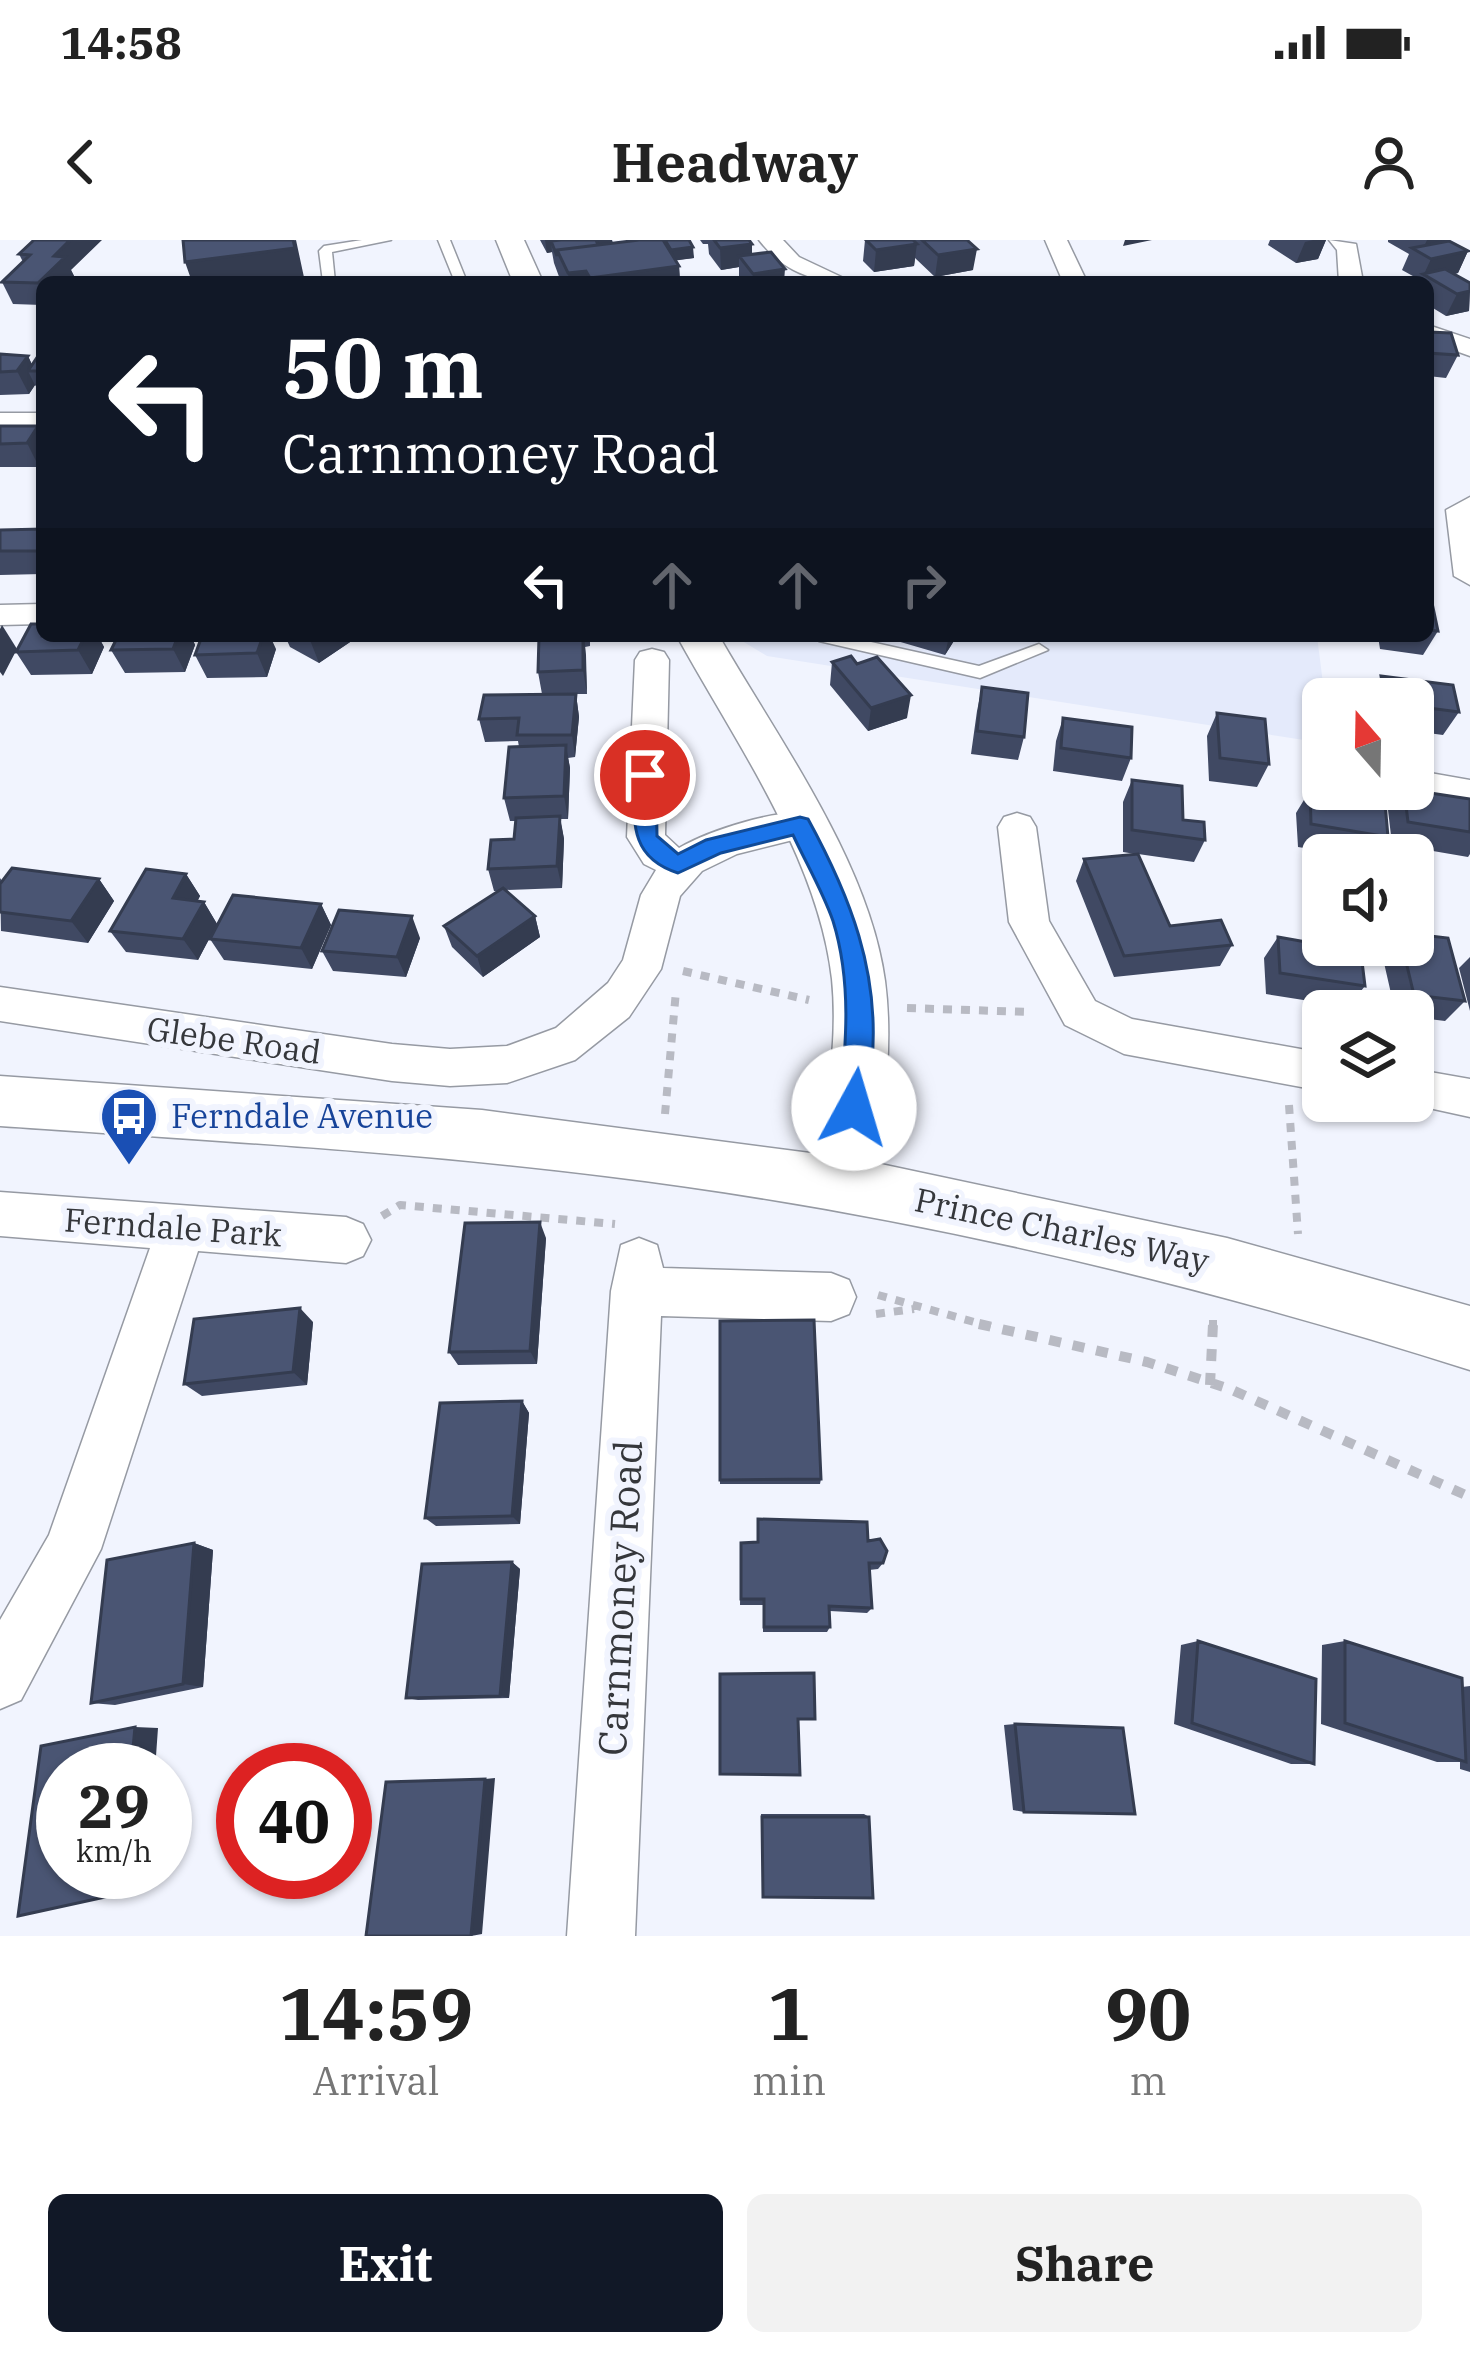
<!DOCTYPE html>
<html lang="en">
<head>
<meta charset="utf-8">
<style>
  body { margin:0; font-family:"IBM Plex Serif",serif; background:#f2f2f2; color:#222; height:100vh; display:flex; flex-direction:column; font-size:45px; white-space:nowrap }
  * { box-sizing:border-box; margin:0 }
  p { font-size:39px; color:#767676 }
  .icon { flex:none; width:66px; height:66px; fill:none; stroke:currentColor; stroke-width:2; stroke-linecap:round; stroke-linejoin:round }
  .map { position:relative; height:1696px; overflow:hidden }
  .side { display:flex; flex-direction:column; background:#fff; flex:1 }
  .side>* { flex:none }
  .guide { position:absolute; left:36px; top:36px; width:1398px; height:366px; border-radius:18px; box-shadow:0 3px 9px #0004; background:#111827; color:#fff; overflow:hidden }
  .needle { width:78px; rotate:340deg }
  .tools { position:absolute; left:1302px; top:438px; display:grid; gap:24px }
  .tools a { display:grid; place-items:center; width:132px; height:132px; border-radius:18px; background:#fff; box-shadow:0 3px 9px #0004; font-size:60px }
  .speed { position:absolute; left:36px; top:1503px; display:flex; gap:24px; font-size:60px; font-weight:700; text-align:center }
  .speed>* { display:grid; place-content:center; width:156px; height:156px; border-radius:50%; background:#fff; box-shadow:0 3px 9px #0004; line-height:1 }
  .speed small { font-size:30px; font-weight:400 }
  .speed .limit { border:18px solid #d22; background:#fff; color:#111 }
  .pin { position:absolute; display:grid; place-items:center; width:102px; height:102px; color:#fff; margin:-51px; border:6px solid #fff; border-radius:50%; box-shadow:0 3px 12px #0007 }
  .me { position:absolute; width:132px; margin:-66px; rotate:6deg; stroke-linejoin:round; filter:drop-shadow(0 0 9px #0008) }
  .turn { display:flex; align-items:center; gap:42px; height:252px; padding:0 48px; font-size:54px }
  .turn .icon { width:156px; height:156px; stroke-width:2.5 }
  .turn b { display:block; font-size:84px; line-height:102px }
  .lanes { display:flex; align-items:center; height:114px; padding:0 48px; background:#0003; justify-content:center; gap:60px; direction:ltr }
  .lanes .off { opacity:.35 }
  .eta { display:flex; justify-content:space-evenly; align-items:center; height:204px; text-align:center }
  .eta b { font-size:72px; font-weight:700; line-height:84px }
  .primary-button { display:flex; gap:24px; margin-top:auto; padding:24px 48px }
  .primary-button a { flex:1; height:138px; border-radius:18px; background:#111827; color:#fff; font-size:48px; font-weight:700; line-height:138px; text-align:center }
  .primary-button a+a { background:#f2f2f2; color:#222 }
  .status { display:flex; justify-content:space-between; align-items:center; height:84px; padding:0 60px; background:#fff; direction:ltr }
  .status svg { height:33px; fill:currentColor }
  header { display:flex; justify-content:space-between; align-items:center; height:156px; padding:0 48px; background:#fff; font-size:54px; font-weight:700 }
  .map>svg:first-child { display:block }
  .built { fill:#e4eafb }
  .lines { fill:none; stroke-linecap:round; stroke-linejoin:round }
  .service-casing { stroke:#969aa3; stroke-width:3 }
  .minor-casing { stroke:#969aa3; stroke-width:3 }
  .tertiary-casing { stroke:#969aa3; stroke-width:3 }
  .path-far1 { stroke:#b8bac3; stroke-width:8; stroke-dasharray:9 9; stroke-linecap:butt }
  .path { stroke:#b8bac3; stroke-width:10; stroke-dasharray:12 12; stroke-linecap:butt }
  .service { fill:#fff; fill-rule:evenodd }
  .minor { fill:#fff; fill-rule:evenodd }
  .tertiary { fill:#fff; fill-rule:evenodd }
  .wall { fill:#404963 }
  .shaded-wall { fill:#343c50 }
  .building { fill:#4a5573; stroke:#343c50; stroke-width:3 }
  .route { fill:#1a73e8; stroke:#114b97; stroke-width:3 }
  .labels { text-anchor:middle; stroke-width:12; stroke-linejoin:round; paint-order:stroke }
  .street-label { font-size:33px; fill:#35373b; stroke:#f1f4fe }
  .transit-label { font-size:33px; fill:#164399; stroke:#f1f4fe; text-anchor:start }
  .near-street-label { font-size:39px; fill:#35373b; stroke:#f1f4fe }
</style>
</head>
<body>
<div class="status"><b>14:58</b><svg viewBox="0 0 49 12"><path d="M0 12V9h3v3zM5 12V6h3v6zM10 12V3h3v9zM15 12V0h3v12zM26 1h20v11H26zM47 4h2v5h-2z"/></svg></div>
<header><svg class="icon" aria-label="back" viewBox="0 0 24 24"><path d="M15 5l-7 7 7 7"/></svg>Headway<svg class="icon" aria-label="person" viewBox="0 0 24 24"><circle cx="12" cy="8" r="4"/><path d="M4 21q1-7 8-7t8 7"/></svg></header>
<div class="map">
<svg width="1470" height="1696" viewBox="0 0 1470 1696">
  <rect width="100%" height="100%" fill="#f1f4fe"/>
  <path class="built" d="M734,396H1317L1325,459L1323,503L767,416Z"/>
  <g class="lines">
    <g class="service-casing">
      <path id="service" d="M362,0H391L332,12L335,42H323L319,11L324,6Z
        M438,0H450L467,42H455Z
        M810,396H844L979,426L1039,404L1048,410L980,438L819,401Z"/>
    </g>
    <g class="minor-casing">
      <path id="minor" d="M759,0H783L799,17L852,42C812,42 784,32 759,0Z
        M1045,0H1067L1087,42H1063Z
        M1329,0L1356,4L1363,42H1339L1337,10Z
        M1428,85L1470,99V116L1428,101Z
        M0,173H42V189H0Z
        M1470,257V345L1454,336L1446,270Z
        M42,364V384L0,385V365Z
        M652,409L664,412L669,420L665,595L679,608C708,591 782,566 813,575L819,585L813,595L737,614L702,631L680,656L661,729L629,777L575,820L507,843L450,846L392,841L0,781V747L392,804L450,809L507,806L556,788L608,743L623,720L641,655L656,630L644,624L627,597L635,420L640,412Z
        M1413,530L1470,540V566L1400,552L1413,549Z
        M1323,532V549H1339L1336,554L1323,558L1309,554L1304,545L1309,536Z
        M1017,573L1030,577L1036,587L1049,681L1095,761L1132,779L1323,813V851L1124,814L1065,785L1009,682L998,587L1004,577Z
        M1413,829L1470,839V877L1397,861H1413Z
        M0,952L346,977L363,984L371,1000L363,1016L346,1023L198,1011L101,1309L21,1460L0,1469V1380L49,1295L150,1008L0,996Z
        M639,998L657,1005L663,1028L831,1033L849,1040L856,1057L849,1074L831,1081L661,1076L635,1696H567L611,1051L621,1005Z"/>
    </g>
    <g class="tertiary-casing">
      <path id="tertiary" d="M496,0H524L543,42H513Z
        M677,396H719C778,499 869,622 885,741C893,802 885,863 876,923L1227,998L1470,1066V1130C1187,1040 900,972 605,936C404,911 202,900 0,886V836L482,870L818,914C828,857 838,798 832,739C818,617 735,502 677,396Z"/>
    </g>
    <path class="path-far1" d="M683,731L809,760
      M907,768L1030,772
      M1289,865L1298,994
      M665,874L676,751
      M382,976L400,965L615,984
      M878,1055L992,1087
      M876,1074L914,1069
      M1213,1087V1080"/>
    <path class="path" d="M979,1084L1147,1122L1230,1149L1470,1257
      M1210,1145L1213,1084"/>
    <use href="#service" class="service"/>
    <use href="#minor" class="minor"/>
    <use href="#tertiary" class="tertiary"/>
  </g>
  <path class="wall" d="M34,0L71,30L75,38L42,42V65L13,64L2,42L23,22L19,14Z
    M540,0H612L613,3L689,0L694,18L676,20L679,26L680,42H561L554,23L552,12L547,13Z
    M700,0H749L752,15L784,42H742L739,38V27L721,30L709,14L708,4H703Z
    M865,0H937L973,30L935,37L915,18L914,26L874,32L863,21Z
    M1270,0H1326L1318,19L1296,23L1268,5Z
    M1388,0H1446V1L1468,11L1458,33L1454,34L1470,43L1469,71L1446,76L1428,65V42H1420V40L1402,30L1409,14L1388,2Z
    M1428,92L1458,115L1446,138L1428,136Z
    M0,114L28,116L32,125L42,116V154L35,145L29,154L0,155Z
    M0,186H38L42,194V222L39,227H0Z
    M42,289V334L0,335V290Z
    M1428,344L1438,391L1423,415L1380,409L1378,396H1428Z
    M42,396H98L104,407L92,434L31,435L16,412Z
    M118,396H191L195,405L185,432L125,433L111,410Z
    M285,396H359L319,423L290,407Z
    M539,396H590V406L585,407L587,454H576L579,477L575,517L568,518L570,528L568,579H560L564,599L562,648L506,650L535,676L540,697L483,737L452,707L444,686L498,651H494L488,629L514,599L516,581H510L504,558L519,507L518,501L485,502L479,479L542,454L538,432Z
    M880,396H957L945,415Z
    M276,409L267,437L207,438L195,415Z
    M832,422L907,478L868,491L830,445Z
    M1381,436L1385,459H1367Z
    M982,447L1024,497L1018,520L971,514L977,471Z
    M1413,459L1459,472L1443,495L1413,491Z
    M1217,473L1269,524L1257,547L1209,541L1207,496Z
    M1063,478L1131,518L1122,541L1053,531L1056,501Z
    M1132,540L1183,580L1205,600L1194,622L1138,614L1170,686L1232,705L1220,726L1114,737L1076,641L1084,619L1135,614L1123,612V562Z
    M1403,549L1470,559V614L1468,617L1392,604L1388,570Z
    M1310,550L1388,597L1375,615H1347L1298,607L1296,573Z
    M186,634L200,656L197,662H204L217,684L198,720L126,712L110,691Z
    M0,638L2,641L99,639L114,661L88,703L1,691Z
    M321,664L331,685L312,729L224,720L210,699Z
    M1278,697L1319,704L1323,699V705L1365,746L1348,767L1266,754L1264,718Z
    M420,698L406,737L333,731L322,711Z
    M1390,705H1413L1465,761L1445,781L1413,777V771H1395L1382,714Z
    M1470,717V771L1459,728Z
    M546,998L537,1124L458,1125L449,1112Z
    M720,1081L821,1239L820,1244H720Z
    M313,1082L307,1145L202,1156L184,1144Z
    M522,1161L529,1173L520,1284L436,1286L425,1278Z
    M868,1301L883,1323L878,1329L869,1330L872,1368L867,1373L830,1371V1387L827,1392H763V1365H740L741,1303Z
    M194,1303L213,1310L203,1447L115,1465L91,1463Z
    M512,1322L520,1329L509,1458L418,1460L406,1458Z
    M1198,1401L1314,1524H1291L1174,1484L1181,1405Z
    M1345,1401L1462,1447L1470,1446V1532L1460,1529V1522H1437L1321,1484L1322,1405Z
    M1015,1484L1024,1572L1013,1570L1004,1485Z
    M761,1574H864L869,1577L763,1657Z"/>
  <path class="shaded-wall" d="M70,0H102L71,30L75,38L72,42H42V51L38,43L54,16Z
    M296,0L305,42H192L185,22Z
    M545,0H575L551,1L552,12L547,13Z
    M575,0H612L613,11L603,33L587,34L588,42H569L568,33Z
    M1125,0H1152L1123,6Z
    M1313,0H1326L1318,19L1296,23L1305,2Z
    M1427,0H1446L1439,15L1421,13Z
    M752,4V26L739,16V27L721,30L720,8Z
    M917,4L914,26L874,32L876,10Z
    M693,7L694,18L672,21L671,10Z
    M977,9L973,30L935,37L938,15Z
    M1468,11L1458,33L1432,39L1424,34L1431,19Z
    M679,26L680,42H590V38Z
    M785,29L784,42H753V34Z
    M1470,51L1469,71L1446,76L1457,54Z
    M28,116L35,131H28L35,145L29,154L17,131Z
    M38,186L42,194L36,203L42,214V222L39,227L27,203Z
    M2,385L17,409L3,436L0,432V389Z
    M85,396H98L104,407L92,434L78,410Z
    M178,396H191L195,405L185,432L173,409Z
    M263,396H270L276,409L267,437L257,413Z
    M316,396H359L319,423L310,400Z
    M584,396L586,415L587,454L583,430Z
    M949,396H957L945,415Z
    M576,454L579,477L575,517L572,495Z
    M911,455L907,478L868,491L871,468Z
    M566,505L570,528L568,579L564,556Z
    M560,576L564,599L562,648L557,626Z
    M186,634L200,656L187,680L173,658Z
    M99,639L114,661L88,703L71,681Z
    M204,662L217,684L198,720L183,699Z
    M321,664L331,685L312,729L301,708Z
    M412,676L420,698L406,737L397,717Z
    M535,676L540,697L483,737L477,716Z
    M540,982L546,998L537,1124L530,1111Z
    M300,1068L313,1082L307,1145L293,1132Z
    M522,1161L529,1173L520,1284L512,1276Z
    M194,1303L213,1310L203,1447L183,1444Z
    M512,1322L520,1329L509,1458L500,1456Z
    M135,1487L158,1488L155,1530H131Z
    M495,1538L482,1694L471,1696L485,1539Z
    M121,1632H146L144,1648L119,1654Z"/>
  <path class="building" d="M34,0H70L54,16L65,17L38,43L2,42L30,15L19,14Z
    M183,0H293L295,8L185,22Z
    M561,0H596L598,5L557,10V16L551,1Z
    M639,0H663L679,26L590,38L586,31L568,33L557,10Z
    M665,0H689L693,7L671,10Z
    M714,0H749L752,4L720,8Z
    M866,0H913L917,4L876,10Z
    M922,0H967L977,9L938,15Z
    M1449,1L1468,11L1431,19L1412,8Z
    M771,12L785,29L753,34L739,16Z
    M1445,29L1470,43V51L1457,54L1423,34Z
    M1428,92L1451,93L1458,115L1428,113Z
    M0,114L28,116L17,131L0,132Z
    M38,116H42V131H28Z
    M0,186H38L27,203L0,204Z
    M42,289L41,311H0V290Z
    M1428,344L1438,391L1428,390Z
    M31,384H42V396H85L78,410L16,412Z
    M118,396H178L173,409L111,410Z
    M202,396H263L257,413L195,415Z
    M539,396H583V430L538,432Z
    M851,416L857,424L877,417L911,455L871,468L832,422Z
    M1381,436L1453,445L1459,472L1413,466V459H1385Z
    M982,447L1028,453L1024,497L977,491Z
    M576,454L572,495H517L519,478L479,479L484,455Z
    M1217,473L1265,479L1269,524L1220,518Z
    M1063,478L1132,487L1131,518L1061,508Z
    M566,505L564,556L504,558L509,507Z
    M1132,540L1182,546L1183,580L1204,582L1205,600L1132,590Z
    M1404,549L1470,559V592L1408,582Z
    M1310,550L1385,563L1388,597L1311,584Z
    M560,576L557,626L488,629L491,600L514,599L516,578Z
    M1138,614L1170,686L1221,680L1232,705L1124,716L1084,619Z
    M12,628L99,639L71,681L0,672V644Z
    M146,629L186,634L173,658L204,662L183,699L110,691Z
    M503,648L535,676L477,716L444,686Z
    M233,655L321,664L301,708L210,699Z
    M339,670L412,676L397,717L322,711Z
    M1413,694L1448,698L1465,761L1414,755L1402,705H1413Z
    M1278,697L1323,705H1360L1365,746L1280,733Z
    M540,982L530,1111L449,1112L465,983Z
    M300,1068L293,1132L184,1144L194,1079Z
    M814,1080L821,1239L720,1240V1081Z
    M522,1161L512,1276L425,1278L440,1163Z
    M758,1279L867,1282L868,1301L880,1299L887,1311L883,1323H869L872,1368L829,1366L830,1387H764V1359H741V1303L758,1302Z
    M194,1303L183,1444L91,1463L107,1320Z
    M512,1322L500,1456L406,1458L422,1324Z
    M1198,1401L1316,1439L1314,1524L1192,1483Z
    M1345,1401L1462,1438L1466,1522L1345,1483Z
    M814,1433L815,1479H798L800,1535L720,1534V1434Z
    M1015,1484L1123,1488L1135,1574L1024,1572Z
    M135,1487L131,1530H63V1632H121L119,1654L18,1676L41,1506Z
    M485,1539L471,1696H366L386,1542Z
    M762,1577H869L873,1658L763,1657Z"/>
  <path class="route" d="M645,527L656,535L657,596L678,614L706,600L800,577L808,579C850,656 880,732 872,821C870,839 871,860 863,876H844L840,868C846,805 852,742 833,681C823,652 806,623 793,595L721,613L678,633C628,617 634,580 634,535Z"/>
  <defs>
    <g id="bus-pin" transform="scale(3)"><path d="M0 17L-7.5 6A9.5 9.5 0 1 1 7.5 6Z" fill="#1a4fb4" stroke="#f1f4fe"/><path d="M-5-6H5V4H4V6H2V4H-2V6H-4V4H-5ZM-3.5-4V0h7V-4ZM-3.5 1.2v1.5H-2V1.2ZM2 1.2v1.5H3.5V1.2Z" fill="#fff"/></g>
  </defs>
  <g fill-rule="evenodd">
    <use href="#bus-pin" x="129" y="876"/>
  </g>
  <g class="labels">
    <g class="street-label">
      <text transform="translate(234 800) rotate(8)" y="12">Glebe Road</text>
      <text transform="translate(173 987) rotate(4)" y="12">Ferndale Park</text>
      <text transform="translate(1062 990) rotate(12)" y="12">Prince Charles Way</text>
    </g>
    <g class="transit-label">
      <text x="171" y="888">Ferndale Avenue</text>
    </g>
    <g class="near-street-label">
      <text transform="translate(620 1358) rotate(-87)" y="14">Carnmoney Road</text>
    </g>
  </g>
</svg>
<div class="tools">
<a><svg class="needle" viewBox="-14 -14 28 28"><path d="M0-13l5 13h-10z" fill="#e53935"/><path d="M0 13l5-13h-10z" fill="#767676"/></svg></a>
<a><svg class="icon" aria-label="sound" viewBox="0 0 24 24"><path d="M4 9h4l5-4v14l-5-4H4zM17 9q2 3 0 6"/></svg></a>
<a><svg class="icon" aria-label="layers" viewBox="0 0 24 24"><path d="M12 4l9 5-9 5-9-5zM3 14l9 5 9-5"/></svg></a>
</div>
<div class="speed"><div>29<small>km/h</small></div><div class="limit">40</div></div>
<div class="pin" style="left:645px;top:535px;background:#d93025"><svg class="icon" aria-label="arrive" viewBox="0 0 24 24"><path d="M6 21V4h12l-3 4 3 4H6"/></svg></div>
<svg class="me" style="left:854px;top:868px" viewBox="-20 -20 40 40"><circle r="19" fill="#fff"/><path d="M0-13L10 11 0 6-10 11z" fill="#1a73e8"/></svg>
<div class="guide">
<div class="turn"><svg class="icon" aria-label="left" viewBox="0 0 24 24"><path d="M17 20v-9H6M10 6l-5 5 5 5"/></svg><div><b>50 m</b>Carnmoney Road</div></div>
<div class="lanes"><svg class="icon" aria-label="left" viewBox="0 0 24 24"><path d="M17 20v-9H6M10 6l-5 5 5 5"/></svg><svg class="icon off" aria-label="ahead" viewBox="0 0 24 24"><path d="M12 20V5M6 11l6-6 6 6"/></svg><svg class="icon off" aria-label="ahead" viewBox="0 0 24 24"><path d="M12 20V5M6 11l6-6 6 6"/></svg><svg class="icon off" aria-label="right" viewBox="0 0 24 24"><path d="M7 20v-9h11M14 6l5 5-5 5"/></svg></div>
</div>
</div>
<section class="side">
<div class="eta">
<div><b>14:59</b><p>Arrival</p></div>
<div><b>1</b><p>min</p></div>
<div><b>90</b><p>m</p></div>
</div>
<div class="primary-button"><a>Exit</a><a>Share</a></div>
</section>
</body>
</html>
